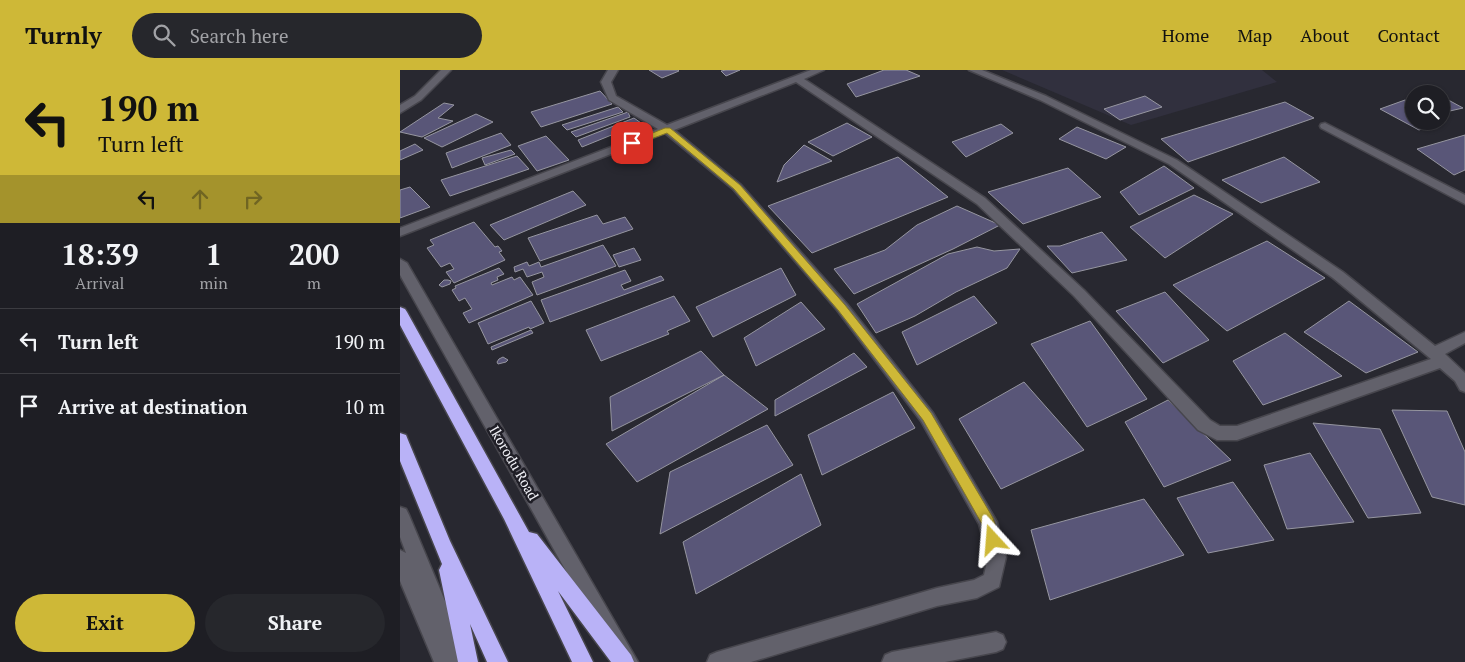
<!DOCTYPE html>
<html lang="en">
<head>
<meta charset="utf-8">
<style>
  body { margin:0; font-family:"PT Serif",serif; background:#26272c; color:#f1f3f6; height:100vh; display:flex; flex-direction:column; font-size:19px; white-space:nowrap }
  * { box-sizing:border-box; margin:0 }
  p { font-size:16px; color:#a1a2a6 }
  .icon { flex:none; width:28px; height:28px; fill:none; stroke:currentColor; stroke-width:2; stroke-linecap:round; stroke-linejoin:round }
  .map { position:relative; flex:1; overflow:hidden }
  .sheet { display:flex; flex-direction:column; background:#1e1e24; width:400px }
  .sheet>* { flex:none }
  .banner { background:#ceb837; color:#111; overflow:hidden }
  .buttons { position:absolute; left:1005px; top:15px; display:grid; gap:10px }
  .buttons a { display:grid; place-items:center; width:45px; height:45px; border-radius:50%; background:#1e1e24; box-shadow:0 1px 4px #0004,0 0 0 1px #3c3c41; font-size:25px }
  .pin { position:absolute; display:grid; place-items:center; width:42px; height:42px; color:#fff; margin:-21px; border-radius:10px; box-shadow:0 2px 8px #0006 }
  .me { position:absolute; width:55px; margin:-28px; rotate:341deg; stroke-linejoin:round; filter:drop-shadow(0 0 4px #0008) }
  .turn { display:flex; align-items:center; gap:18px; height:105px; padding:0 15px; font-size:22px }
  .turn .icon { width:65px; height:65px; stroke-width:2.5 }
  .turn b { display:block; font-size:35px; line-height:42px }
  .lanes { display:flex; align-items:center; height:48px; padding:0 15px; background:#0003; justify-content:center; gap:25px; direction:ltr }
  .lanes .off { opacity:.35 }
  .eta { display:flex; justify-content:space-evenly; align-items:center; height:85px; text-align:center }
  .eta b { font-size:30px; font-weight:800; line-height:35px }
  .cta { display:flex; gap:10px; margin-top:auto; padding:10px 15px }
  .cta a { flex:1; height:58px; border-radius:30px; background:#ceb837; color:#111; font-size:20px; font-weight:800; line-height:58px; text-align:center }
  .cta a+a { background:#26272c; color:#f1f3f6 }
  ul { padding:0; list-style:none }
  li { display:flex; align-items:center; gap:15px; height:65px; padding:0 15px; border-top:1px solid #3c3c41 }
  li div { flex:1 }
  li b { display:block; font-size:19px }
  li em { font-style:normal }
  header { display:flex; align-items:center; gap:30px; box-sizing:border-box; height:70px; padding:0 25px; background:#ceb837; color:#111 }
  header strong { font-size:24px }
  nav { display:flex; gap:28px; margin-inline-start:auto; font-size:18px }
  .search { width:350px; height:45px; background:#26272c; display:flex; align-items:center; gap:12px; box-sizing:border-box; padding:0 18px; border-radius:28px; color:#a1a2a6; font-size:19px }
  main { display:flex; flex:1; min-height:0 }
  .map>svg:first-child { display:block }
  .built { fill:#31303e }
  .building { fill:#595678; stroke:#9696a0 }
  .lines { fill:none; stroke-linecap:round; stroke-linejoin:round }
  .minor-casing { stroke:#47464d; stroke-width:3 }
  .highway-casing { stroke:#47464d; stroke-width:3 }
  .minor { fill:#62616b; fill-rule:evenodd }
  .highway { fill:#b9b2f7; fill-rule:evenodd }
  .route { fill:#ceb837; stroke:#867824 }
  .labels { text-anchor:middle; stroke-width:5; stroke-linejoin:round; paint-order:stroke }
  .street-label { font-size:14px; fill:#f0f0f6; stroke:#1f1e26 }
</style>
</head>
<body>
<header>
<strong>Turnly</strong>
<div class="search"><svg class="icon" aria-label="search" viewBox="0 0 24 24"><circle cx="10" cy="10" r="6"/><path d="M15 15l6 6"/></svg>Search here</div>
<nav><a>Home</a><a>Map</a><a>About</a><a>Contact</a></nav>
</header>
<main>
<section class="sheet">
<div class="banner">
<div class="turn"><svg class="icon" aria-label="left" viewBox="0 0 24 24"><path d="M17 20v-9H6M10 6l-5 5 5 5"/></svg><div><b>190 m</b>Turn left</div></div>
<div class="lanes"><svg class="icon" aria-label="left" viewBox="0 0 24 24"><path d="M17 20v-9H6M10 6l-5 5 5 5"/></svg><svg class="icon off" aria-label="ahead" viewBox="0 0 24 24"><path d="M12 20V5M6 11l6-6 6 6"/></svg><svg class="icon off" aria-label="right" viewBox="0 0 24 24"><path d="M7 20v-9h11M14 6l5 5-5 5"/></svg></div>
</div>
<div class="eta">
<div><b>18:39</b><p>Arrival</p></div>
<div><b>1</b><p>min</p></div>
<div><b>200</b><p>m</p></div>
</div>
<ul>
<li><svg class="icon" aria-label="left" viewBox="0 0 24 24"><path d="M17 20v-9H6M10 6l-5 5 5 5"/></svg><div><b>Turn left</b></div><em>190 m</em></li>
<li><svg class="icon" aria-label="arrive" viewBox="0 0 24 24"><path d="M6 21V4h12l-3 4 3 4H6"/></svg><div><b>Arrive at destination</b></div><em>10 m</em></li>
</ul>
<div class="cta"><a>Exit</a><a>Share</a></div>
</section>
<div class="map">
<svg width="1065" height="592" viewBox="0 0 1065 592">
  <rect width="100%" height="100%" fill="#282830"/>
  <path class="built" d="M602,0H862L877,12L731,55Z"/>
  <path class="building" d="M249,0H278L279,1L262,8Z
    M326,0H340L326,6L321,1Z
    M484,0H506L520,6L456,27L447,14Z
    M200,21L212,34L141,57L131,42Z
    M745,26L762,37L720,50L704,39Z
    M1041,26L1063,38L1041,43Z
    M1005,30L1014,34V51H1039L1019,60L980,39Z
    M885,32L914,48L788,92L761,69Z
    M44,33L54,35L38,48L53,51L22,67L0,62Z
    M218,37L223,42L167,60L162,55Z
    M228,42L230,47L176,67L171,62Z
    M76,44L93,52L42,77L24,68Z
    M234,48L241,53L182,77L178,70Z
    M447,53L472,67L433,86L408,72Z
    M601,54L613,63L566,87L552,72Z
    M677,57L726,77L706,89L659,69Z
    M101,63L111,75L52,98L46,83Z
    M1065,65V100L1054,105L1017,79Z
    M146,66L169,90L137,101L118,76Z
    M15,74L23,80L0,90V81Z
    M404,75L432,91L377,112L384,95Z
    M111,80L115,84L85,95L82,88Z
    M117,86L129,99L50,126L41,110Z
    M498,87L548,127L412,183L368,136Z
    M884,87L920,112L861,133L822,110Z
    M764,96L794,118L739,145L720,122Z
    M668,98L701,127L623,154L588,122Z
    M10,117L30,137L0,148V120Z
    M173,121L186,135L104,170L90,155Z
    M794,125L833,144L765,188L730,157Z
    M557,136L600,155L553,179L454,224L434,199L485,180L517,155Z
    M197,145L203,154L225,147L233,159L140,191L128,168Z
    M74,152L95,177L98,176L102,181L99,182L105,190L54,213L46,202L54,199L50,193L41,197L27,178L34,175L30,170Z
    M702,162L727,190L672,203L647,176H660Z
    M867,171L925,208L827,261L773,215Z
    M203,175L216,196L137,225L132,212L144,207L142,202L127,207L123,199L115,202L114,197L127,192L129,196L139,192L141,197Z
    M577,177L594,181L620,179L607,198L556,222L515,246L476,263L457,234L548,184Z
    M234,178L241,190L219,197L213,185Z
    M99,198L104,204L97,207L98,210L91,213L92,215L112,207L114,210L120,207L133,225L69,253L63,243L72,239L65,228L59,231L52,220L56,218L55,216Z
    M381,198L396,225L313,267L296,237Z
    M225,200L231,211L221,215L224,220L261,206L264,210L150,252L141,230Z
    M44,210H48L51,211L50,214L42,217L39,215Z
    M765,222L809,270L763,293L716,241Z
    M274,226L290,251L267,261L269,264L201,291L186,260Z
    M574,226L597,253L517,295L502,262Z
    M131,231L144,253L130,259L129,257L88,274L78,253Z
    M949,231L1018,282L966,303L904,262Z
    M401,232L425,259L356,296L344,268Z
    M690,251L747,329L687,357L631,274Z
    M131,260L133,263L92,280L91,277Z
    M885,263L942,306L863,335L833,291Z
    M301,281L324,305L212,361L210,327Z
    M454,283L467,297L375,346V330Z
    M103,287L108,290L106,292L98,294L97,292L99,289Z
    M324,305L368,339L237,412L206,374Z
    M624,312L684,380L601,419L559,349Z
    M493,322L515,358L422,405L408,365Z
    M768,330L831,390L764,417L725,352Z
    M992,340L1047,341L1065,382V435L1032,427Z
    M913,353L980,359L1021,443L968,448Z
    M367,355L393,395L260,464L270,402Z
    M910,383L954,452L887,459L864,395Z
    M401,404L421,455L296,524L283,472Z
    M833,412L874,470L808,483L777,428Z
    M744,429L784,485L650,530L631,460Z"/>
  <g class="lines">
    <g class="minor-casing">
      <path id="minor" d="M41,0H51L21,30L0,43V35L15,26Z
        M208,0H218L211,12L216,26L267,55L411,0H424L404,9L585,128L684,220L810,350L820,356H837L1031,289L933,208L769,94L640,30L569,0H582L646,26L777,90L943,202L1035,276L1065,262V273L1045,284L1065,303V322L1060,320L1055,311L1040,298L837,370H817L798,360L674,226L577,134L396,12L274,60L341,115L447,234L533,343L597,452L606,487L599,517L577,528L537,536L351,592H307L310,585L317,582L537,518L574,510L584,505L588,487L579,454L521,351L437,240L333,119L265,63L0,166V158L258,59L209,30L201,12Z
        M925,53L1065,125V134L921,58L920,56L921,54Z
        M0,189L7,193L238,592H217L0,205Z
        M0,437L6,439L9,445L50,543L66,592H34L0,511V480L6,483L0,467Z
        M596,562L603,565L606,572L603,579L596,582L545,592H482L485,585L492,582Z"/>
    </g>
    <g class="highway-casing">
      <path id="highway" d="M0,237L5,239L7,242L129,462L137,464L231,585L234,592H211L158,521L193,592H172L104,449L0,255Z
        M0,363L6,365L8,370L50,471L108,592H87L70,554L78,592H58L39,500L42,494L0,391Z"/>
    </g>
    <use href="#minor" class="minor"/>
    <use href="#highway" class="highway"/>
  </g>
  <path class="route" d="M265,58H270L340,115L445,235L531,343L593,448L600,470L598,474L593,476L588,474L582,454L523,350L438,240L334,119L267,63L235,75L228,73Z"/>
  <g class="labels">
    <g class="street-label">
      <text transform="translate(114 393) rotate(60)" y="5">Ikorodu Road</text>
    </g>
  </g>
</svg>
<div class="buttons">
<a><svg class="icon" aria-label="search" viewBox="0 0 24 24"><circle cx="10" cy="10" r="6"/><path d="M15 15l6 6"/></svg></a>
</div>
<div class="pin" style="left:232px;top:73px;background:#d93025"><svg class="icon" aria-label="arrive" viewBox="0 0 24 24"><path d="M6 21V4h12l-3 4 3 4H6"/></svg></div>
<svg class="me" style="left:593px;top:470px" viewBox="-20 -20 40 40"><path d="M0-17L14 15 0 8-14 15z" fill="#ceb837" stroke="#fff" stroke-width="4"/></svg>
</div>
</main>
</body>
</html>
